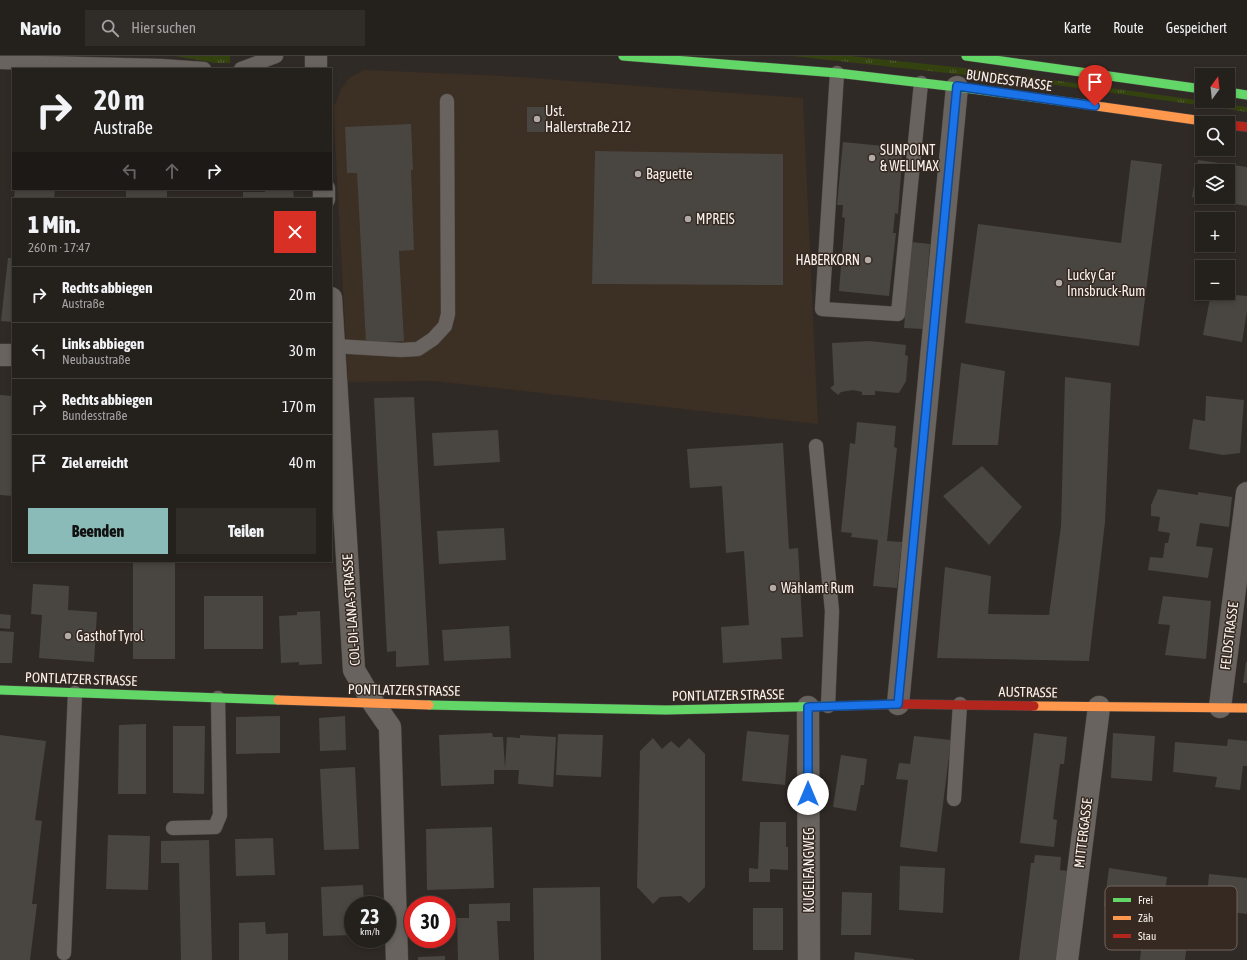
<!DOCTYPE html>
<html lang="de">
<head>
<meta charset="utf-8">
<style>
  body { margin:0; font-family:"Asap Condensed",sans-serif; background:#302d29; color:#f1f3f6; height:100vh; display:flex; flex-direction:column; font-size:15px; white-space:nowrap }
  * { box-sizing:border-box; margin:0 }
  p { font-size:13px; color:#a3a3a3 }
  .icon { flex:none; width:22px; height:22px; fill:none; stroke:currentColor; stroke-width:2; stroke-linecap:round; stroke-linejoin:round }
  .map { position:relative; flex:1; overflow:hidden }
  .drawer { position:absolute; left:12px; top:142px; width:320px; height:364px; display:flex; flex-direction:column; background:#24201c; border-radius:0px; box-shadow:0 2px 6px #0003,0 0 0 1px #413e3b }
  .drawer>* { flex:none }
  .hud { position:absolute; left:12px; top:12px; width:320px; height:122px; border-radius:0px; box-shadow:0 2px 6px #0003,0 0 0 1px #413e3b; background:#24201c; color:#f1f3f6; overflow:hidden }
  .needle { width:26px; rotate:15deg }
  .controls { position:absolute; left:1195px; top:12px; display:grid; gap:8px }
  .controls a { display:grid; place-items:center; width:40px; height:40px; border-radius:0px; background:#24201c; box-shadow:0 2px 6px #0003,0 0 0 1px #413e3b; font-size:20px }
  .speed { position:absolute; left:344px; top:840px; display:flex; gap:8px; font-size:20px; font-weight:700; text-align:center }
  .speed>* { display:grid; place-content:center; width:52px; height:52px; border-radius:50%; background:#24201c; box-shadow:0 2px 6px #0003,0 0 0 1px #413e3b; line-height:1 }
  .speed small { font-size:10px; font-weight:400 }
  .speed .limit { border:6px solid #d22; background:#fff; color:#111 }
  .pin { position:absolute; display:grid; place-items:center; width:34px; height:34px; color:#fff; margin:-41px -17px; border-radius:50% 50% 50% 0; rotate:-45deg; box-shadow:0 0 4px #0007 }
  .pin .icon { rotate:45deg }
  .me { position:absolute; width:44px; margin:-22px; rotate:0deg; stroke-linejoin:round; filter:drop-shadow(0 0 3px #0008) }
  .turn { display:flex; align-items:center; gap:14px; height:84px; padding:0 16px; font-size:18px }
  .turn .icon { width:52px; height:52px; stroke-width:2.5 }
  .turn b { display:block; font-size:28px; line-height:34px }
  .lanes { display:flex; align-items:center; height:38px; padding:0 16px; background:#0003; justify-content:center; gap:20px; direction:ltr }
  .lanes .off { opacity:.35 }
  .round { display:grid; place-items:center; flex:none; width:42px; height:42px; border-radius:0px; background:#302d29 }
  .overview { display:flex; align-items:center; justify-content:space-between; height:68px; padding:0 16px }
  h1 { font-size:24px; font-weight:800; line-height:30px }
  .action { display:flex; gap:8px; margin-top:auto; padding:8px 16px }
  .action a { flex:1; height:46px; border-radius:0px; background:#8bbbb9; color:#111; font-size:16px; font-weight:800; line-height:46px; text-align:center }
  .action a+a { background:#302d29; color:#f1f3f6 }
  ul { padding:0; list-style:none }
  li { display:flex; align-items:center; gap:12px; height:56px; padding:0 16px; border-top:1px solid #413e3b }
  li div { flex:1 }
  li b { display:block; font-size:15px }
  li em { font-style:normal }
  header { display:flex; align-items:center; gap:24px; box-sizing:border-box; height:56px; padding:0 20px; background:#24201c; border-bottom:1px solid #413e3b }
  header strong { font-size:19px }
  nav { display:flex; gap:22px; margin-inline-start:auto; font-size:14px }
  .search { width:280px; height:36px; background:#302d29; display:flex; align-items:center; gap:10px; box-sizing:border-box; padding:0 14px; border-radius:0px; color:#a3a3a3; font-size:15px }
  .map>svg:first-child { display:block }
  .commercial { fill:#3c2f23 }
  .grass { fill:url(#grass-tufts) }
  .building { fill:#494541; fill-rule:evenodd }
  .lines { fill:none; stroke-linecap:round; stroke-linejoin:round }
  .lane-casing { stroke:#4d4744; stroke-width:15 }
  .street-casing { stroke:#4d4744; stroke-width:23 }
  .fast-casing { stroke:#4d4744; stroke-width:10 }
  .slow-casing { stroke:#4d4744; stroke-width:10 }
  .jam-casing { stroke:#4d4744; stroke-width:10 }
  .lane { stroke:#68635f; stroke-width:14 }
  .street { stroke:#68635f; stroke-width:22 }
  .fast { stroke:#63d668; stroke-width:9 }
  .slow { stroke:#ff974d; stroke-width:9 }
  .jam { stroke:#b3261e; stroke-width:9 }
  .route-casing { stroke:#114b97; stroke-width:10 }
  .route { stroke:#1a73e8; stroke-width:7 }
  .poi-dot { fill:#b3aba7; stroke:#352921; stroke-width:1.5 }
  .labels { text-anchor:middle; stroke-width:3; stroke-linejoin:round; paint-order:stroke }
  .street-label { font-size:14px; fill:#f9f1ec; stroke:#352921 }
  .poi-label { font-size:14px; fill:#f9f1ec; stroke:#352921; text-anchor:start }
  .key { fill:#352921; stroke:#70655e; stroke-width:1 }
  .key-label { font-size:11px; fill:#f9f1ec }
</style>
</head>
<body>
<header>
<strong>Navio</strong>
<div class="search"><svg class="icon" aria-label="search" viewBox="0 0 24 24"><circle cx="10" cy="10" r="6"/><path d="M15 15l6 6"/></svg>Hier suchen</div>
<nav><a>Karte</a><a>Route</a><a>Gespeichert</a></nav>
</header>
<div class="map">
<svg width="1247" height="904" viewBox="0 0 1247 904">
  <defs>
    <pattern id="grass-tufts" width="24" height="20" patternUnits="userSpaceOnUse"><rect width="24" height="20" fill="#34420f"/><path d="M3 7l-1-3M5 7V3M7 7l1-3M15 17l-1-3M17 17v-4M19 17l1-3" fill="none" stroke="#525e32"/></pattern>
  </defs>
  <rect width="100%" height="100%" fill="#302a26"/>
  <path class="commercial" d="M365,14L503,20L803,42L818,368L434,325L348,326L333,48L336,47L341,33L350,21Z"/>
  <path class="grass" d="M175,0H230V7H216Z
    M793,0H850L973,13L1247,51V56L1056,29Z"/>
  <path class="building" d="M527,51H546V76H527Z
    M411,68L413,114H411L414,194L399,195L404,285L366,287L357,117H347L345,71Z
    M843,86L903,92L898,158L895,157L893,177H896L889,240L839,235L845,162L842,161L843,149H837Z
    M595,95L783,98V229L592,228Z
    M1131,104L1162,108L1139,290L965,267L978,168L1121,187Z
    M1198,104L1247,111V150L1192,141ZM1202,115H1228V141H1202Z
    M15,133H55L54,143H14Z
    M126,133H167V143H126Z
    M265,133H293L294,143H243V136H265Z
    M911,186L930,188L923,273L904,272Z
    M8,202H13V266L1,265Z
    M1211,237L1247,240V255L1242,286L1203,279Z
    M870,285L906,289L905,299L908,300L906,325L899,337L875,335V339H862V336L853,334L841,336L838,339L830,332L834,329L832,287Z
    M961,307L1005,315L998,389H952Z
    M1065,321L1111,327L1105,466L1089,605L937,602L945,511L991,520L988,558L1049,559L1061,470Z
    M0,339L13,340V440L0,439Z
    M1206,340L1244,344L1240,397L1223,399L1189,393L1193,363L1205,365Z
    M414,341L429,609L396,611V595L387,596L374,342Z
    M857,366L896,370L894,391L897,392L887,485L902,486L897,532L873,530L878,484L851,481L852,477L841,476L850,387L855,388Z
    M498,374L500,406L434,410L432,377Z
    M783,387L789,493L798,492L803,581L781,582L782,603L723,607L721,571L749,569L744,495L726,497L722,430L690,432L687,393Z
    M982,410L1022,451L989,489L943,440Z
    M1158,433L1198,439V436L1232,441L1229,471L1200,467L1196,490L1213,492L1208,522L1148,514L1150,501L1163,502L1165,487H1168L1170,477L1158,475L1160,461L1151,460V449Z
    M504,472L506,504L439,508L437,475Z
    M133,505H175V603H133Z
    M33,528L69,530L68,554L97,556L94,606L39,602L42,559L31,558Z
    M204,540H263V593H204Z
    M1163,540L1211,545L1206,603L1165,599L1170,569L1158,568Z
    M320,555L322,608L299,609V606L281,607L279,560L297,559V556Z
    M0,558L11,559L10,573L0,572Z
    M509,570L511,602L444,605L442,574Z
    M0,575L14,576L12,607H0Z
    M1246,606H1247V627H1243Z
    M280,660V697L236,698V661Z
    M345,660L346,694L320,695L319,662Z
    M146,668V738H118L119,669Z
    M173,670H205L204,738L173,737Z
    M747,675L789,679L785,729L742,725Z
    M492,677L493,681H503L505,712L507,681L520,682V679L556,681L553,731L518,728L519,714H494V728L441,730L439,679Z
    M1034,677L1067,681L1064,708H1060L1053,763L1057,764L1054,791L1020,787Z
    M1113,677L1155,680L1152,725L1111,722Z
    M558,678L603,679L601,721L556,719Z
    M0,679L46,685L35,764L42,765L32,848H37L30,904H0Z
    M914,680L951,684L937,796L900,791L908,724L896,723L899,707L910,708Z
    M653,682L662,693L671,685L679,692L689,682L705,698V831L689,847L681,840L660,841L653,848L637,831L640,695Z
    M1228,683L1247,685V710H1243L1240,734L1215,731L1217,721L1173,716L1175,686L1227,690Z
    M841,699L867,703L864,729H861L856,755L833,751Z
    M355,711L359,793L324,794L320,713Z
    M760,766H786V791H788V814L770,813V826H749V812L758,813Z
    M492,771L494,832L427,834L426,773Z
    M108,779L150,780L148,834L106,833Z
    M273,782L275,819L236,820L235,783Z
    M209,784L212,904H181L179,807H161V785Z
    M1035,799L1061,801L1060,814L1069,815L1058,904H1019L1031,807H1034Z
    M900,810L945,812L943,857L899,854Z
    M1109,812L1167,821L1162,858L1104,850Z
    M1209,818L1247,822V858L1206,853Z
    M363,829L364,849H353V879L323,880L321,831Z
    M600,831L601,904H534L533,832Z
    M842,836L872,837L871,879H841Z
    M510,847V865H497L499,904H458L457,862H469V848Z
    M753,852H783V894H753Z
    M265,866L266,878L288,877V904H239V867Z
    M1142,884L1187,889L1185,904H1140Z
    M855,896L914,903V904H854Z
    M445,900V904H418V901Z"/>
  <g class="lines">
    <g class="lane-casing">
      <path id="lane" d="M0,6L161,10L204,13
        M241,13L276,0
        M837,17L822,253L898,258L921,27
        M334,290L401,294L418,293L433,283L445,270L448,258L447,45
        M816,390L832,555L828,650
        M954,743L960,648
        M173,772L215,771L220,759L218,642
        M64,897L75,637"/>
    </g>
    <g class="street-casing">
      <path id="street" d="M316,0V13
        M324,133V143
        M331,242L354,614L374,648L390,671L397,904
        M0,299H13
        M898,648L957,31
        M808,651L809,904
        M1220,651L1247,437
        M1067,904L1099,651"/>
    </g>
    <g class="fast-casing">
      <path id="fast" d="M623,0L837,17L957,31L1075,47
        M966,0L1202,33
        M1228,36L1247,39
        M0,634L278,644
        M429,649L666,654L874,649"/>
    </g>
    <g class="slow-casing">
      <path id="slow" d="M1075,47L1217,67
        M278,644L429,649
        M1034,650L1247,652"/>
    </g>
    <g class="jam-casing">
      <path id="jam" d="M1228,69L1247,71
        M874,649L898,648L1034,650"/>
    </g>
    <use href="#lane" class="lane"/>
    <use href="#street" class="street"/>
    <use href="#fast" class="fast"/>
    <use href="#slow" class="slow"/>
    <use href="#jam" class="jam"/>
  </g>
  <g class="lines">
    <g class="route-casing">
      <path id="route" d="M808,738V651L898,648L957,30L1095,50"/>
    </g>
    <use href="#route" class="route"/>
  </g>
  <g class="poi-dot">
    <circle cx="537" cy="63" r="4"/>
    <circle cx="872" cy="102" r="4"/>
    <circle cx="638" cy="118" r="4"/>
    <circle cx="688" cy="163" r="4"/>
    <circle cx="868" cy="204" r="4"/>
    <circle cx="1059" cy="227" r="4"/>
    <circle cx="773" cy="532" r="4"/>
    <circle cx="68" cy="580" r="4"/>
  </g>
  <g class="labels">
    <g class="street-label">
      <text transform="translate(1009 24) rotate(8)" y="5">BUNDESSTRASSE</text>
      <text transform="translate(351 554) rotate(-94)" y="5">COL-DI-LANA-STRASSE</text>
      <text transform="translate(1229 580) rotate(-83)" y="5">FELDSTRASSE</text>
      <text transform="translate(81 623) rotate(2)" y="5">PONTLATZER STRASSE</text>
      <text transform="translate(404 634) rotate(1)" y="5">PONTLATZER STRASSE</text>
      <text transform="translate(1028 636) rotate(1)" y="5">AUSTRASSE</text>
      <text transform="translate(728 639) rotate(-1)" y="5">PONTLATZER STRASSE</text>
      <text transform="translate(1083 777) rotate(-83)" y="5">MITTERGASSE</text>
      <text transform="translate(809 814) rotate(-90)" y="5">KUGELFANGWEG</text>
    </g>
    <g class="poi-label">
      <text x="545" y="60">Ust.<tspan x="545" dy="16">Hallerstraße 212</tspan></text>
      <text x="880" y="99">SUNPOINT<tspan x="880" dy="16">&amp; WELLMAX</tspan></text>
      <text x="646" y="123">Baguette</text>
      <text x="696" y="168">MPREIS</text>
      <text x="860" y="209" text-anchor="end">HABERKORN</text>
      <text x="1067" y="224">Lucky Car<tspan x="1067" dy="16">Innsbruck-Rum</tspan></text>
      <text x="781" y="537">Wählamt Rum</text>
      <text x="76" y="585">Gasthof Tyrol</text>
    </g>
  </g>
  <rect x="1105" y="830" width="132" height="64" rx="6" class="key"/>
  <rect x="1113" y="842" width="18" height="4" fill="#63d668"/>
  <rect x="1113" y="860" width="18" height="4" fill="#ff974d"/>
  <rect x="1113" y="878" width="18" height="4" fill="#b3261e"/>
  <g class="key-label">
    <text x="1138" y="848">Frei</text>
    <text x="1138" y="866">Zäh</text>
    <text x="1138" y="884">Stau</text>
  </g>
</svg>
<div class="controls">
<a><svg class="needle" viewBox="-14 -14 28 28"><path d="M0-13l5 13h-10z" fill="#e53935"/><path d="M0 13l5-13h-10z" fill="#a3a3a3"/></svg></a>
<a><svg class="icon" aria-label="search" viewBox="0 0 24 24"><circle cx="10" cy="10" r="6"/><path d="M15 15l6 6"/></svg></a>
<a><svg class="icon" aria-label="layers" viewBox="0 0 24 24"><path d="M12 4l9 5-9 5-9-5zM3 14l9 5 9-5"/></svg></a>
<a>+</a>
<a>−</a>
</div>
<div class="speed"><div>23<small>km/h</small></div><div class="limit">30</div></div>
<div class="pin" style="left:1095px;top:50px;background:#d93025"><svg class="icon" aria-label="arrive" viewBox="0 0 24 24"><path d="M6 21V4h12l-3 4 3 4H6"/></svg></div>
<svg class="me" style="left:808px;top:738px" viewBox="-20 -20 40 40"><circle r="19" fill="#fff"/><path d="M0-13L10 11 0 6-10 11z" fill="#1a73e8"/></svg>
<div class="hud">
<div class="turn"><svg class="icon" aria-label="right" viewBox="0 0 24 24"><path d="M7 20v-9h11M14 6l5 5-5 5"/></svg><div><b>20 m</b>Austraße</div></div>
<div class="lanes"><svg class="icon off" aria-label="left" viewBox="0 0 24 24"><path d="M17 20v-9H6M10 6l-5 5 5 5"/></svg><svg class="icon off" aria-label="ahead" viewBox="0 0 24 24"><path d="M12 20V5M6 11l6-6 6 6"/></svg><svg class="icon" aria-label="right" viewBox="0 0 24 24"><path d="M7 20v-9h11M14 6l5 5-5 5"/></svg></div>
</div>
<section class="drawer">
<div class="overview"><div><h1>1 Min.</h1><p>260 m · 17:47</p></div><a class="round" style="background:#d93025;color:#fff"><svg class="icon" aria-label="close" viewBox="0 0 24 24"><path d="M6 6l12 12M18 6L6 18"/></svg></a></div>
<ul>
<li><svg class="icon" aria-label="right" viewBox="0 0 24 24"><path d="M7 20v-9h11M14 6l5 5-5 5"/></svg><div><b>Rechts abbiegen</b><p>Austraße</p></div><em>20 m</em></li>
<li><svg class="icon" aria-label="left" viewBox="0 0 24 24"><path d="M17 20v-9H6M10 6l-5 5 5 5"/></svg><div><b>Links abbiegen</b><p>Neubaustraße</p></div><em>30 m</em></li>
<li><svg class="icon" aria-label="right" viewBox="0 0 24 24"><path d="M7 20v-9h11M14 6l5 5-5 5"/></svg><div><b>Rechts abbiegen</b><p>Bundesstraße</p></div><em>170 m</em></li>
<li><svg class="icon" aria-label="arrive" viewBox="0 0 24 24"><path d="M6 21V4h12l-3 4 3 4H6"/></svg><div><b>Ziel erreicht</b></div><em>40 m</em></li>
</ul>
<div class="action"><a>Beenden</a><a>Teilen</a></div>
</section>
</div>
</body>
</html>
